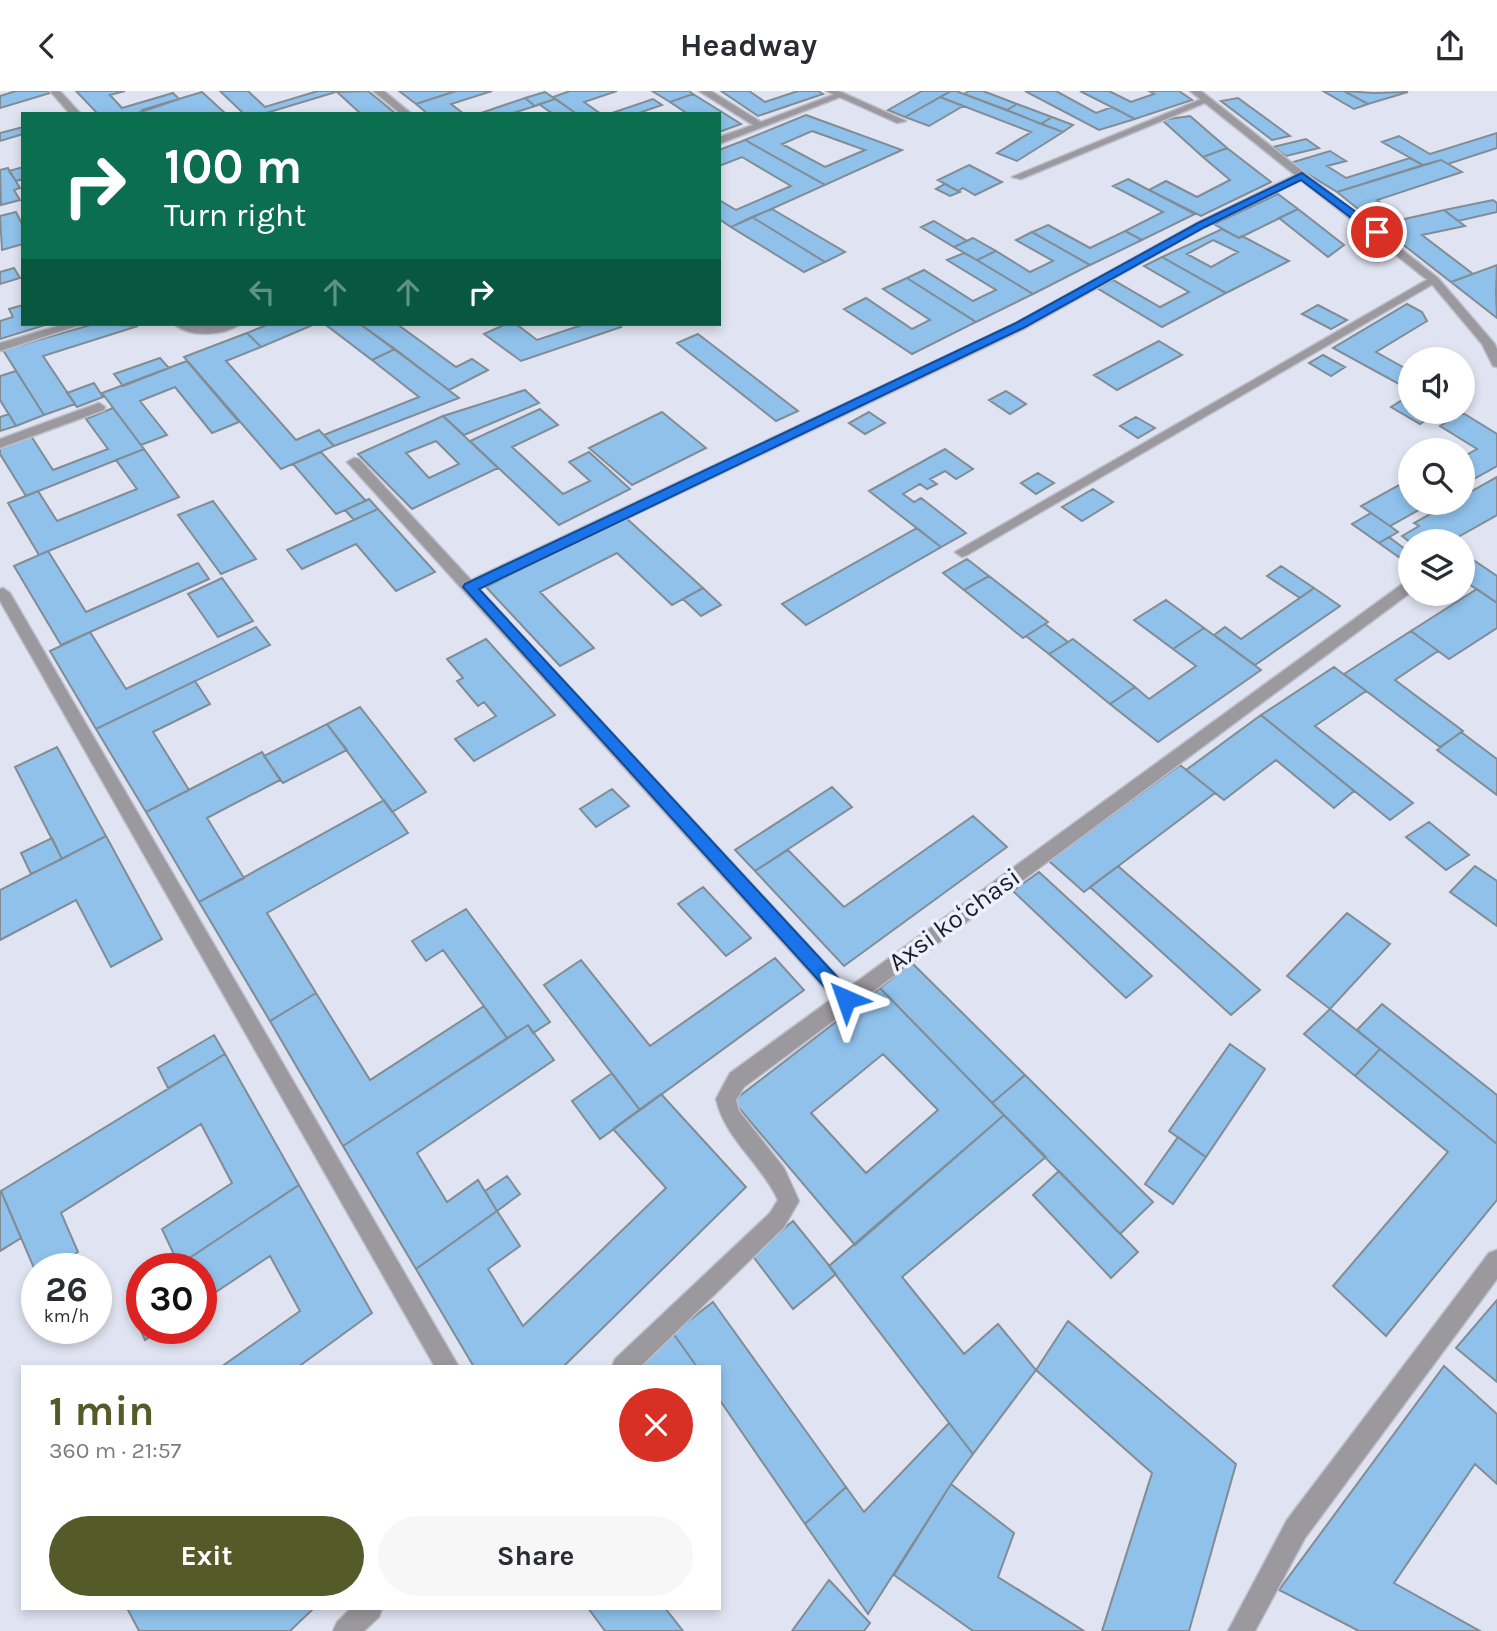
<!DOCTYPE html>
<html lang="en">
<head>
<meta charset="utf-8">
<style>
  body { margin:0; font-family:Karla,sans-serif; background:#f7f7f7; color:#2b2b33; height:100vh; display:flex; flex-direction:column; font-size:26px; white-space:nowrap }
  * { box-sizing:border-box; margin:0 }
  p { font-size:23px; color:#7c7c81 }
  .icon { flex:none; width:38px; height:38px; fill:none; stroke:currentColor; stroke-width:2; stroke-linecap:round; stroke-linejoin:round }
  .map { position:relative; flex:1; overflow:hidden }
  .side { position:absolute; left:21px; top:1274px; width:700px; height:245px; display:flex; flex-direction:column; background:#fff; border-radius:0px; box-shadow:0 4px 10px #0003 }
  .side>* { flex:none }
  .banner { position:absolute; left:21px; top:21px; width:700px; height:214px; border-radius:0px; box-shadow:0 4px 10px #0003; background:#0b6e4f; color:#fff; overflow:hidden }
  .controls { position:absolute; left:1398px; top:256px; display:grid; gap:14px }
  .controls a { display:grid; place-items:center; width:77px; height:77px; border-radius:50%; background:#fff; box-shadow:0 4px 10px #0003; font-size:35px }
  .speed { position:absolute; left:21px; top:1162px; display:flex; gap:14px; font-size:35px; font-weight:700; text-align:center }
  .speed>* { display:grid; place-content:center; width:91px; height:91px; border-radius:50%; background:#fff; box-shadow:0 4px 10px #0003; line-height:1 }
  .speed small { font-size:18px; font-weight:400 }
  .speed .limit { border:10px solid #d22; background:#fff; color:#111 }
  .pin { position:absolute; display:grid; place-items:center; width:60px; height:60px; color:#fff; margin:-30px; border:4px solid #fff; border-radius:50%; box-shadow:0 2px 7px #0007 }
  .me { position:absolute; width:77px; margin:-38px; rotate:317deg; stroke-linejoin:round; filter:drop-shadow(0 0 5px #0008) }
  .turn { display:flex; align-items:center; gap:24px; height:147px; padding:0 28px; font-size:32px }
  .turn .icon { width:91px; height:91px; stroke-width:2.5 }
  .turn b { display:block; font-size:49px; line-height:60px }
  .lanes { display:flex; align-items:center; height:66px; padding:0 28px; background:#0003; justify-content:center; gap:35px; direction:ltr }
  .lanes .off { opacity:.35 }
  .round { display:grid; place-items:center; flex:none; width:74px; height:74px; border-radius:37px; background:#f7f7f7 }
  .head { display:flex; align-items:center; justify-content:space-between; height:119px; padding:0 28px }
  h1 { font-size:42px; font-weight:700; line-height:52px; color:#545b29 }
  .cta { display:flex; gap:14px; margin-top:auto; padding:14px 28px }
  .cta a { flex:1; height:80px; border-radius:42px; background:#545b29; color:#fff; font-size:28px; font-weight:700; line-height:80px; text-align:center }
  .cta a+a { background:#f7f7f7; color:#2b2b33 }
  header { display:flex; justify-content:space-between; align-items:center; height:91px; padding:0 28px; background:#fff; font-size:32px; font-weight:700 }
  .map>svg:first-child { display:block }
  .building { fill:#8fc1ea; stroke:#818c95; stroke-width:2; fill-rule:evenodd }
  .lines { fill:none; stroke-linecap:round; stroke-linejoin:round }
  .lane-casing { stroke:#bdc0cc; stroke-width:3 }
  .street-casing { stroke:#bdc0cc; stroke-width:3 }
  .lane { fill:#9b999e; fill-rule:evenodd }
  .street { fill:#9b999e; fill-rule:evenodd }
  .route { fill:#1a73e8; stroke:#114b97; stroke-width:2 }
  .labels { text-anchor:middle; stroke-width:7; stroke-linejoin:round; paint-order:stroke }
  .street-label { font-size:26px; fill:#1e1f24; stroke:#edf1fe }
</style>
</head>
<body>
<header><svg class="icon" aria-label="back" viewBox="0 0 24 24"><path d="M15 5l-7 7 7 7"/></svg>Headway<svg class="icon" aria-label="share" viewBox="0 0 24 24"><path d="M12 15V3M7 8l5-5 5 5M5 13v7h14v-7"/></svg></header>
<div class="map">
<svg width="1497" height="1540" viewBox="0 0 1497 1540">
  <rect width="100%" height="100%" fill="#e0e3f1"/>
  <path class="building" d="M16,0H48L50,2L0,17V5Z
    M76,0H125L110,4L122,17L173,2L179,8L135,23H98Z
    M220,0H248L265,16L318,0H339L263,23H244Z
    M368,0L395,22L361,23L337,1Z
    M399,0H456L416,13Z
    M456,0H492L451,13L464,23H428L416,13Z
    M570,0H617L584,11L601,23H577L553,6Z
    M652,0H689L693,3L670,11Z
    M721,0H749L765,11L798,0H818L823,3L758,25Z
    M922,0H951L905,26L888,19Z
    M951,0H956L1063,41L1017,70L997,62L1031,41L940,6Z
    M969,0H983L1017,13L1007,19L964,3Z
    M1025,0H1056L1096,22L1112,16L1135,28L1099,39Z
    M1080,0H1109L1131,11L1154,3L1149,0H1179L1192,9L1135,28Z
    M1323,0H1344L1368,13L1354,18Z
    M1344,0L1374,2L1408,1L1368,13Z
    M202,1L226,23H146L142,19Z
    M545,1L555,8L535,15L525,7Z
    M693,3L741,33L719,41V23H688L670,11Z
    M940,6L963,15L929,35L905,26Z
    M525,7L535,15L510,23H478Z
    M1238,7L1290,45L1272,49L1221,10Z
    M555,8L577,23H553L539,13Z
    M653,8L662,14L636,23H609Z
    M1017,13L1052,26L1041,33L1007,19Z
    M806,24L902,59L825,94L745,49ZM812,40L865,59L825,76L782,53Z
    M1190,25L1227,57L1203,66L1162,29Z
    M1052,26L1073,34L1063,41L1041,33Z
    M23,36V43L0,50V42Z
    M1497,42V57L1448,73L1441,69L1423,74L1382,51L1399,45L1430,63Z
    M1306,48L1319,57L1286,65L1273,56Z
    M745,49L825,94L731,136L719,128V109L736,119L791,95L742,66L719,75V59Z
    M1227,57L1271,91L1201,125L1149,99L1166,90L1197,106L1230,89L1203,66Z
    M1330,60L1346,70L1327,75L1346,87L1410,67L1423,74L1337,101L1290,72Z
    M1441,69L1462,81L1377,109L1402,128L1378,134L1337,101Z
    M969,74L1002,91L975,104L963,97L958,100L938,89Z
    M23,76V88L16,90L9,80Z
    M8,77L20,97L14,99L20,109L1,114L0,79Z
    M1128,88L1149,99L1195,123L1142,149L1125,140L1163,121L1113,95Z
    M945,93L958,100L960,101L950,105L936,98Z
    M1278,103L1298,118L1239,147L1214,133Z
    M1493,109L1497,112V121L1458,130L1444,119Z
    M772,118L845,161L825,171L752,126Z
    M1298,118L1344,154L1328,166L1279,127Z
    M1444,119L1465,135L1422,144L1473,183L1451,191L1378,134Z
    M16,121L23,135V153L2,159L0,125Z
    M752,126L825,171L804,181L731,136Z
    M934,130L967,150L954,156L921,136Z
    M1048,134L1090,157L1125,140L1142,149L1090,174L1032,141Z
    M1222,138L1239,147L1242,145L1289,170L1226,202L1162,166ZM1213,149L1238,161L1211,176L1187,163Z
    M1032,141L1090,174L1033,203L977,169L996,160L1030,181L1053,170L1016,149Z
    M973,147L996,160L977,169L954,156Z
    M964,162L977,169L1033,203L976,231L907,187L924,179L973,210L996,199L947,169Z
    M1162,166L1226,202L1162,236L1097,197L1113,189L1160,216L1189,201L1144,175Z
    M1497,174L1496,201L1497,227L1451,191Z
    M14,177L20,187L0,193V181Z
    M907,187L976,231L912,263L844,218L866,207L912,238L930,229L883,198Z
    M1407,213L1422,221L1427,230L1376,261L1410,280V299L1333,257Z
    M23,214V233L45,234L0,248V230L13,226L9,218Z
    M1318,214L1347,229L1331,238L1302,223Z
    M94,233L138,235L43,265L75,313L44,324L3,259Z
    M269,233H315L261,256L247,242Z
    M329,233H360L395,258L372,269L326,234Z
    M360,233H397L456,276L472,268L488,279L449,299Z
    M506,233H516L537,249L585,233H618L621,236L521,270L484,243Z
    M247,242L261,256L226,270L296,349L319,339L334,355L281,378L184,266Z
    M698,243L798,320L776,330L677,252Z
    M1159,250L1182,264L1117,299L1094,284Z
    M395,258L459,307L334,355L324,344L419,306L372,269Z
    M1323,264L1345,276L1331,285L1309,272Z
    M160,267L169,277L123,295L114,283Z
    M187,270L239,331L212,342L175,296L140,310L167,344L141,354L102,302Z
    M16,280L44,324L16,335L0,309V285Z
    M94,292L103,306L77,316L67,302Z
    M525,299L539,312L464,344L443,325Z
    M1006,300L1026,313L1010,323L989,309Z
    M1410,304V320H1439L1420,333L1391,316Z
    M113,317L144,358L26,405L0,363V357L31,345L53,379L108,358L86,328Z
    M540,318L558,334L512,356L563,403L590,390L569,371L589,361L630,398L559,434L470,350Z
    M662,321L706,357L632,394L589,357Z
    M869,321L885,332L865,343L849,332Z
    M1463,322L1497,343V375L1463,394V366L1477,358L1440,335Z
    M9,323L16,335L0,340V326Z
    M443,325L498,377L412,418L358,363ZM436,350L459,373L429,387L406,362Z
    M1136,326L1155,337L1138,347L1120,335Z
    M144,358L179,406L39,464L8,412L38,400L57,430L137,398L116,369Z
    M945,358L973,378L956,388L945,380L930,388L937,393L927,398L920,393L903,403L914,411L921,407L966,442L941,456L869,400Z
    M321,361L366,410L336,423L293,373Z
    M1038,382L1054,392L1036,403L1021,392Z
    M1497,386V424L1451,450L1410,451L1402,445L1419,435L1414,432L1452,411H1463V405Z
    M1410,388V411H1433L1390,435L1361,415Z
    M1093,398L1113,411L1082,430L1062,416Z
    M369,408L378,418L354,429L345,419Z
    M213,410L256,468L221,483L178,424Z
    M378,418L435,481L396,500L356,453L302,478L287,459Z
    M1371,422L1390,435L1398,441L1379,452L1352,433Z
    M625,426L703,497L672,514L617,462L540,501L594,557L560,575L486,496Z
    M917,437L941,456L806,534L782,513Z
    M1389,446L1410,462V474L1379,452Z
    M48,460L86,521L198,472L209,488L61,554L14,475Z
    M1463,462L1497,485V512L1463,489Z
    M967,468L989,485L964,499L943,482Z
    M1281,475L1314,497L1300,507L1267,485Z
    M989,485L1048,531L1023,547L964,499Z
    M222,487L253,530L218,546L188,503Z
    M703,497L721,514L701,525L683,508Z
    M1314,497L1340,515L1255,574L1214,544L1225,536L1241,548Z
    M1477,498L1497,512V537L1449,568L1411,540Z
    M1166,509L1204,537L1173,558L1134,529Z
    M1045,533L1068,551L1049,563L1026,545Z
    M256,536L270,554L96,638L50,560L90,541L126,598Z
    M1204,537L1261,579L1158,651L1110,613L1135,596L1149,608L1196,575L1173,558Z
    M1411,540L1438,560L1395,589L1463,640L1440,656L1344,583Z
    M486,548L555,624L474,670L455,648L496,625L484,611L478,615L457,590L463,587L447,568Z
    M1073,548L1135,596L1110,613L1049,563Z
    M1334,576L1366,600L1315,635L1413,712L1390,729L1261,624Z
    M195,590L210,613L153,641L189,699L146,721L96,638Z
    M360,616L426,701L392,721L327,633Z
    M1261,624L1354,700L1334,717L1276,669L1224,709L1186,679Z
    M327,633L347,659L283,692L264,665Z
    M1461,641L1497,668V704L1437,659Z
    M57,656L106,745L62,768L15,676Z
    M262,661L280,689L207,727L244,787L199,811L146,721Z
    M1180,674L1215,702L1084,801L1049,770Z
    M832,696L852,716L755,780L735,759Z
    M612,698L629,715L596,736L580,718Z
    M384,709L408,742L267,822L316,902L270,930L199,811Z
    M973,725L1007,756L844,875L755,780L788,759L844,816Z
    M1429,731L1469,764L1446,779L1406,746Z
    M106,745L162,848L111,876L76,809L0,849V799Z
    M52,747L62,768L31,783L21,762Z
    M1118,775L1260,899L1231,924L1090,796Z
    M1475,775L1497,790V835L1450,801Z
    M1039,781L1152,885L1126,907L1013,800Z
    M703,796L751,847L726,865L678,813Z
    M466,818L550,931L533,942L528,934L507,947L443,859L426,870L412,850Z
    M1347,822L1390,853L1330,918L1287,885Z
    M775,867L804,899L640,1019L544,894L581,869L650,955Z
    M912,872L1025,984L992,1012L880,897Z
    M880,897L1004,1024L855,1154L733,1010ZM883,963L938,1019L866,1082L811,1022Z
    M316,902L370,989L484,915L507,947L343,1055L270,930Z
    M1382,913L1497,1004V1053L1357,939Z
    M1330,918L1380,958L1355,985L1304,943Z
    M528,934L554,969L417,1062L447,1111L478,1089L497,1120L416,1178L343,1055Z
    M214,944L225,963L168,997L158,977Z
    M1230,953L1265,978L1206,1066L1169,1040Z
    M1380,958L1497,1053V1109L1386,1245L1333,1195L1448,1061L1355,985Z
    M225,963L299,1094L179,1174L162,1138L232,1092L201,1033L61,1122L78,1161L52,1178H37V1184L1,1100Z
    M612,982L640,1019L600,1048L572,1010Z
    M1025,984L1153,1111L1120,1143L992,1012Z
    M661,1003L746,1096L563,1276H474L416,1178L497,1120L520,1155L488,1178L523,1235L666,1097L613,1038Z
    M1004,1024L1046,1066L902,1186L964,1263L998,1233L1036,1279L973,1363L829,1175Z
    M1178,1046L1206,1066L1173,1113L1145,1093Z
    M1059,1080L1138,1161L1111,1187L1033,1104Z
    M507,1085L520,1103L497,1120L485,1100Z
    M299,1094L372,1222L298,1276H221L300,1220L270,1165L201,1211V1178H173Z
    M1,1100L21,1147L0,1160V1101Z
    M793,1130L836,1183L793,1218L752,1164Z
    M142,1199V1237H163L145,1249L127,1209Z
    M1497,1209V1291L1456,1257Z
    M713,1211L846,1396L805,1433L719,1308V1276H697L673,1242Z
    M1068,1230L1236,1373L1189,1540H1102L1152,1382L1036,1279Z
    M673,1242L697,1276H641Z
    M1444,1275L1497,1323V1393L1475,1373L1394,1492L1480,1540H1359L1279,1499Z
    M949,1332L973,1363L951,1393L868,1523L805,1433L846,1396L864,1421Z
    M951,1393L1014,1442L998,1486L1084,1540H973L894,1484Z
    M829,1489L870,1532L864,1540H792Z
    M127,1517H314L290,1540H139Z
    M588,1517H665L683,1540H605Z"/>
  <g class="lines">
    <g class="lane-casing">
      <path id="lane" d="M826,0H839L906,30L897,32Z
        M1204,7L1212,9L1021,88L1012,86Z
        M1430,187L1440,189L967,464L962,466L955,461Z"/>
    </g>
    <g class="street-casing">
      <path id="street" d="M50,0H60L81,23H70Z
        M373,0H384L412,23H401Z
        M699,0H711L761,31L835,3L843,5L719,53V46L753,34Z
        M1190,0H1201L1438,187L1494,252L1497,258V276L1493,275L1482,253L1430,191L1301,89L1205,136L1024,238L479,498L848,897L1405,491L1410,490V502L744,996L736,1009L739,1020L784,1077L799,1110L784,1136L640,1276H612L615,1268L770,1122L778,1109C761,1072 725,1048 716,1008L730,982L833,907L347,371L354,367L359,368L471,489L1016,232L1197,132L1295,84Z
        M65,233H83L0,260V252Z
        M174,233L207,235L240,233C224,245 190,247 174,233Z
        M99,312L105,316L104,319L0,357V348Z
        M3,497L10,502L459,1276H435L0,510V498Z
        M1497,1159V1188L1305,1447L1255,1540H1228L1287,1429L1489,1162Z
        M351,1517H382L379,1526L364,1540H333L337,1531Z"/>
    </g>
    <use href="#lane" class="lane"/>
    <use href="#street" class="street"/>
  </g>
  <path class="route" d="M1302,82L1381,139V144H1374L1301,89L1205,136L1023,237L479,498L852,902L854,908L852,913L846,915L840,913L463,496L465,493L1016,232L1198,132Z"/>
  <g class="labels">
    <g class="street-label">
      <text transform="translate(954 828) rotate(-36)" y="9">Axsi koʻchasi</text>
    </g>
  </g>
</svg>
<div class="controls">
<a><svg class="icon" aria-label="sound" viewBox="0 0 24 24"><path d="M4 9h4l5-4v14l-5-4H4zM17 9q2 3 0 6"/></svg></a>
<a><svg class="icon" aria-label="search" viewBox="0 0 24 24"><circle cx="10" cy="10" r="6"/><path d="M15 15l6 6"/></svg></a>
<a><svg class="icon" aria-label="layers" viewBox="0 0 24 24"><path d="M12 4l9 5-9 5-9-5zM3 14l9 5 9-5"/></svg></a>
</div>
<div class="speed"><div>26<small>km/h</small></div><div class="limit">30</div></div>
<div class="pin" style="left:1377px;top:141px;background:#d93025"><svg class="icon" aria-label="arrive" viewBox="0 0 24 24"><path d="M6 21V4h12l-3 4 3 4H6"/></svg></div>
<svg class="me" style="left:846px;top:908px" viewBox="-20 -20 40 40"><path d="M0-17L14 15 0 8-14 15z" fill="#1a73e8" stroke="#fff" stroke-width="4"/></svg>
<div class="banner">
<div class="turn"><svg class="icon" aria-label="right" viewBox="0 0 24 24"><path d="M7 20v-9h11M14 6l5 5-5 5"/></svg><div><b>100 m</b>Turn right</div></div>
<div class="lanes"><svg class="icon off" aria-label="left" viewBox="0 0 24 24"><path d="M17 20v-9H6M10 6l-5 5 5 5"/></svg><svg class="icon off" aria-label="ahead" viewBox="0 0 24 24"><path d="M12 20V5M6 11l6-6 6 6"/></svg><svg class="icon off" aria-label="ahead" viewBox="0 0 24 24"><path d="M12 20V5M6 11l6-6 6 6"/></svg><svg class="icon" aria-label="right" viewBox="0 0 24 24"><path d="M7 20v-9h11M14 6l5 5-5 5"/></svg></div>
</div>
<section class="side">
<div class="head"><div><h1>1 min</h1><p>360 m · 21:57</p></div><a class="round" style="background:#d93025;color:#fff"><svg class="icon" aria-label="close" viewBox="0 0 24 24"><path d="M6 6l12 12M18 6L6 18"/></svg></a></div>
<div class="cta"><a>Exit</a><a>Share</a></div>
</section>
</div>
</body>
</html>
